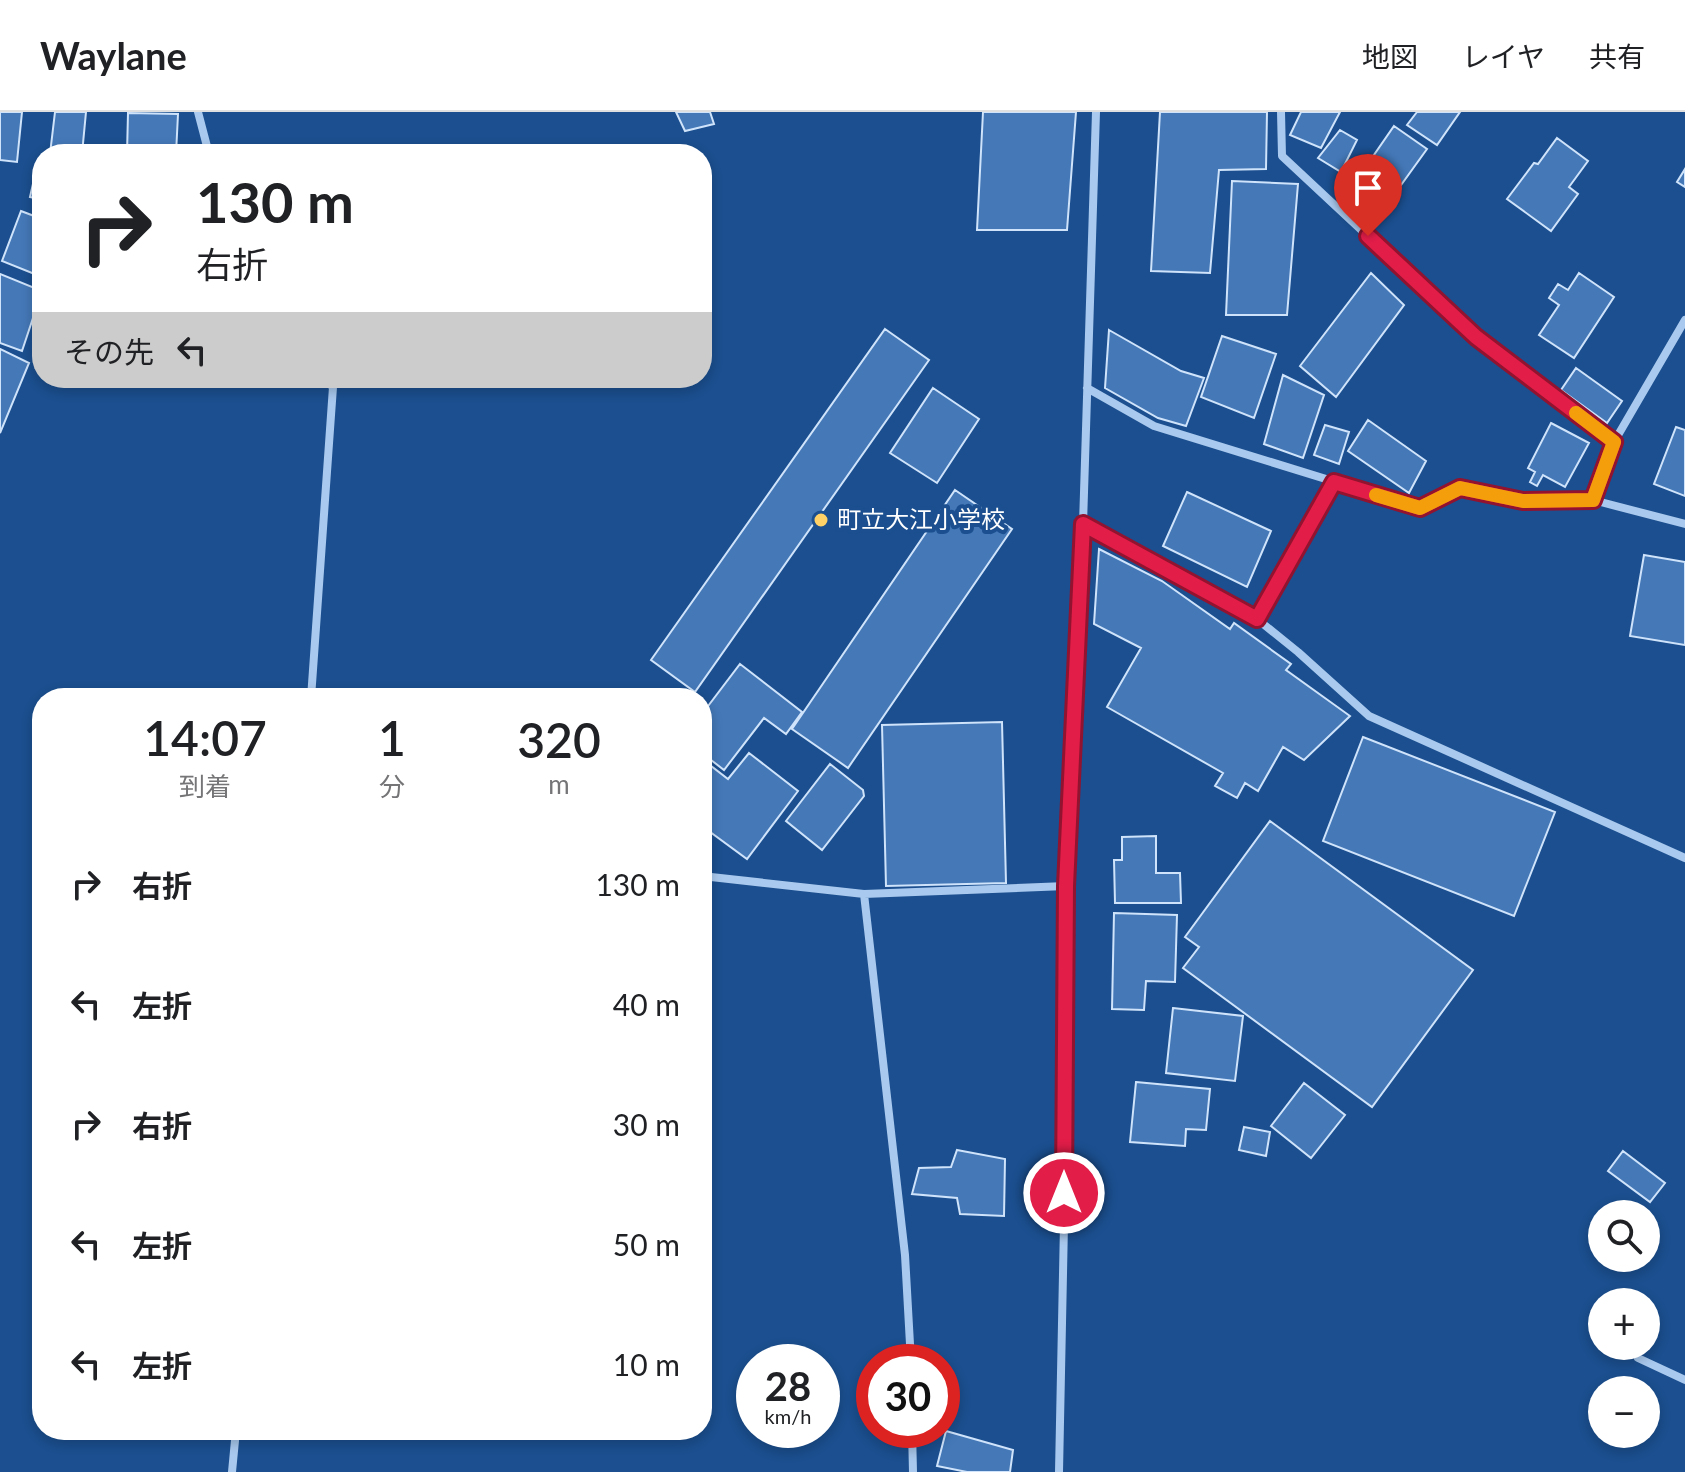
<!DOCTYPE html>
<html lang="ja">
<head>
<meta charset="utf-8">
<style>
  body { margin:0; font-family:Lato,"Noto Sans JP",sans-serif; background:#f2f2f2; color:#202124; height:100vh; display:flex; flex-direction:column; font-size:30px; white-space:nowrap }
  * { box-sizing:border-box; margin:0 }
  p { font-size:26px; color:#757577 }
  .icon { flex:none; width:44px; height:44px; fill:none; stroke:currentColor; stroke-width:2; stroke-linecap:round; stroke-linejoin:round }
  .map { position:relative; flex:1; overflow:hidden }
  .details { position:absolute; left:32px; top:576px; width:680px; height:752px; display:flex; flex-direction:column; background:#fff; border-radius:32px; box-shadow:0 4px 12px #0003 }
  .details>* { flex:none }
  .hud { position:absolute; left:32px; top:32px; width:680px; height:244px; border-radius:32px; box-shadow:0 4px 12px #0003; background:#fff; color:#202124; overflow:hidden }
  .tools { position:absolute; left:1588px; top:1088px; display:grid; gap:16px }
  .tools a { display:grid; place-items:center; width:72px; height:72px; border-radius:50%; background:#fff; box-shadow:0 4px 12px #0003; font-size:40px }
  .speed { position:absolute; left:736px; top:1232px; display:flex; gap:16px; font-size:40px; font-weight:700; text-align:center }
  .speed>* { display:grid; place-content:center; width:104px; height:104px; border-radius:50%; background:#fff; box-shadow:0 4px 12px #0003; line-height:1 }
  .speed small { font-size:20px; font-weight:400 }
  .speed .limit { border:12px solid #d22; background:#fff; color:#111 }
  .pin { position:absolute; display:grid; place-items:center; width:68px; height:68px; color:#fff; margin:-82px -34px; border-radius:50% 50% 50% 0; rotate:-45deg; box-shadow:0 0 8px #0007 }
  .pin .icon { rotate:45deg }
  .me { position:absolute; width:88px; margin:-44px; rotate:0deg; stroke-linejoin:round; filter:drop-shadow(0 0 6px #0008) }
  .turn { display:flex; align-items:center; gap:28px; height:168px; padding:0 32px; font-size:36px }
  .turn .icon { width:104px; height:104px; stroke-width:2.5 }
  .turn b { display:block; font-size:56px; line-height:68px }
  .then { display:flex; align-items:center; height:76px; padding:0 32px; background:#0003; gap:16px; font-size:30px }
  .eta { display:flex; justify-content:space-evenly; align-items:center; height:136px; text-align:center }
  .eta b { font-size:48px; font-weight:600; line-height:56px }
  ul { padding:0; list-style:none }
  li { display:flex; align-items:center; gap:24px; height:120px; padding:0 32px }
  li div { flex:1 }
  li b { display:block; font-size:30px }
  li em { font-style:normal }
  header { display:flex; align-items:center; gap:48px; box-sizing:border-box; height:112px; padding:0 40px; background:#fff; border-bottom:2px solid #e0e0e0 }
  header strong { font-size:38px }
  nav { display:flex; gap:44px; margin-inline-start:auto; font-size:28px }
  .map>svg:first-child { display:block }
  .building { fill:#4478b7; stroke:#cfe3fa; stroke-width:2 }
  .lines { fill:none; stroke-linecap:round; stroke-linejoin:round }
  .minor { stroke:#a9c9ee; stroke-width:8 }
  .route-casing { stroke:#92132f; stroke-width:20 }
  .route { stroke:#e11d48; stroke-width:14 }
  .slow { stroke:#f59e0b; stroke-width:14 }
  .poi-dot { fill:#ffd166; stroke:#1b4f8f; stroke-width:3 }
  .labels { text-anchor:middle; stroke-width:8; stroke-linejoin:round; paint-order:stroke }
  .poi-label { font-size:24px; fill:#fff; stroke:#1b4f8f; text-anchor:start }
</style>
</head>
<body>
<header>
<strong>Waylane</strong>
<nav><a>地図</a><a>レイヤ</a><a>共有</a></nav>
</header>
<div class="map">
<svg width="1685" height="1360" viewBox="0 0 1685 1360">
  <rect width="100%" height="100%" fill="#1b4f8f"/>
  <path class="building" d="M0,0H22L17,50L0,48Z
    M55,0H86L82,42H50Z
    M676,0H710L714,12L685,19Z
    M983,0H1076L1067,118H977Z
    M1160,0H1267L1266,57L1219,58L1210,161L1151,159Z
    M1301,0H1340L1321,36L1290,23Z
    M1417,0H1460L1437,33L1407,13Z
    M128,1L178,2L176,42H127Z
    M1394,14L1427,37L1370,116L1340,92Z
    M1340,18L1357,28L1341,60L1318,46Z
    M1557,26L1588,49L1569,75L1578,82L1551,119L1507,87L1534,51L1538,52Z
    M1685,57V75L1677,70Z
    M35,63H42V88L30,85Z
    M1232,69L1298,72L1287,203H1226Z
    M21,99L42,107V165L2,149Z
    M1371,161L1404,193L1336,285L1300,254Z
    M1579,161L1614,185L1574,246L1539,223L1559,193L1549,186L1558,172L1568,178Z
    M0,162L42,179L22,239L0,231Z
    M885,217L929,248L695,580L651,548Z
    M1109,218L1181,259L1204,266L1186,314L1158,306L1105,276Z
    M1222,224L1276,242L1254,306L1201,285Z
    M0,237L29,251L0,321Z
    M1576,256L1622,289L1607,311L1561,278Z
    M1283,263L1324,283L1303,346L1264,332Z
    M933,276L979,307L937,371L890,341Z
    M1368,308L1426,349L1409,381L1348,339Z
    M1551,311L1589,331L1565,375L1543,363L1537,374L1530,370L1535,360L1528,356Z
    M1325,313L1349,320L1339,352L1314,343Z
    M1676,315L1685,318V384L1654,372Z
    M955,378L1012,417L848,656L792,617Z
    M1187,380L1271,419L1247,475L1163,434Z
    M1099,437L1162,469L1230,517L1234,511L1291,552L1286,558L1350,604L1304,648L1283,635L1258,679L1245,671L1237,686L1215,674L1223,661L1107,595L1141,536L1094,512Z
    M1644,443L1685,450V533L1630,524Z
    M740,552L802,600L786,622L764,606L724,658L702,641V602Z
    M1002,610L1006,771L886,774L882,613Z
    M1363,625L1555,700L1514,804L1323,729Z
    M749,641L798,679L747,747L702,714V666L711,654L728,667Z
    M830,652L863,678L864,684L822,738L786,709Z
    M1270,709L1473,858L1372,995L1183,856L1199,835L1185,825Z
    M1156,724V761H1180L1181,791H1115L1114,748H1122V725Z
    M1114,801L1177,803L1175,870L1146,869L1144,898L1112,897Z
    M1173,896L1243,904L1235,969L1166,961Z
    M1136,970L1210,977L1206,1018L1186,1017L1185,1034L1130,1030Z
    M1304,971L1345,1003L1311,1046L1271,1014Z
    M1244,1015L1270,1020L1266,1044L1239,1038Z
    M957,1038L1005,1047L1004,1104L960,1102L957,1086L912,1082L919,1056L951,1055Z
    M1623,1039L1665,1071L1650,1090L1608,1059Z
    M946,1319L1013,1338L1010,1360H967L937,1354Z"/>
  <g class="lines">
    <path class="minor" d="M198,0L209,42
      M1281,0L1282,44L1476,225L1614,330
      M1087,276L1154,314L1420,396L1460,376L1523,389L1593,388L1685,412
      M1593,388L1614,330L1685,208
      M1083,412L1257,507L1298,540L1369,604L1685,746
      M1257,507L1334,370
      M311,586L333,275L323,266
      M702,764L864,782L1066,774
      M864,782L905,1143L911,1250
      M1638,1246L1685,1268
      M912,1318L913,1360
      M232,1360L236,1318
      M1059,1360L1064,1112L1066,774L1083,412L1096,0"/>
  </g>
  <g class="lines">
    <g class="route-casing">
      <path id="route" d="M1064,1081L1066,774L1083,412L1257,507L1334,370L1420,396L1460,376L1523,389L1593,388L1614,330L1476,225L1368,124"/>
    </g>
    <use href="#route" class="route"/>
    <path class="slow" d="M1376,383L1420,396L1460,376L1523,389L1593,388L1614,330L1576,301"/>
  </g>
  <circle class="poi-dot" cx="821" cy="408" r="8"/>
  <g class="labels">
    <g class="poi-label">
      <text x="837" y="416">町立大江小学校</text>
    </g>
  </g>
</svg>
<div class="tools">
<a><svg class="icon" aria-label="search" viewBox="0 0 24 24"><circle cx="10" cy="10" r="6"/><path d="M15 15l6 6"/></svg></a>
<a>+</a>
<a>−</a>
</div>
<div class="speed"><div>28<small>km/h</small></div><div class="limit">30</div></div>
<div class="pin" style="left:1368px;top:124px;background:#d93025"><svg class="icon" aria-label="arrive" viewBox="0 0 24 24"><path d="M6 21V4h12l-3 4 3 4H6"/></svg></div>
<svg class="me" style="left:1064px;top:1081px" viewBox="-20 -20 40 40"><circle r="17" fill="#e11d48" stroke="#fff" stroke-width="3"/><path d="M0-11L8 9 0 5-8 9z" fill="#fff"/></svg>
<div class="hud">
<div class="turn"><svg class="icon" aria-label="right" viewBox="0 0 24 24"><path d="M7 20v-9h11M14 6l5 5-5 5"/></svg><div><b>130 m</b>右折</div></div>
<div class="then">その先<svg class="icon" aria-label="left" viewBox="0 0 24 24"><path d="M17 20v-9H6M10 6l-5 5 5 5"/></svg></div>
</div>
<section class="details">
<div class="eta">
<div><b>14:07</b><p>到着</p></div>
<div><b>1</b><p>分</p></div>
<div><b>320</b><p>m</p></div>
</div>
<ul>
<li><svg class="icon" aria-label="right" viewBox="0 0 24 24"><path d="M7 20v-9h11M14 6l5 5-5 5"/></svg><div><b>右折</b></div><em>130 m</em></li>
<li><svg class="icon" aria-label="left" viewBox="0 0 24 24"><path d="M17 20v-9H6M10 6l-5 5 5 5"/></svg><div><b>左折</b></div><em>40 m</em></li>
<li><svg class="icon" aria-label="right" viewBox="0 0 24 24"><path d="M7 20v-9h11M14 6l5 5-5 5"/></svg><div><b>右折</b></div><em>30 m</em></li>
<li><svg class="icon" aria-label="left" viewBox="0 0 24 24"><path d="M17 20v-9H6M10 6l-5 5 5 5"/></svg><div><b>左折</b></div><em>50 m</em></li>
<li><svg class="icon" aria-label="left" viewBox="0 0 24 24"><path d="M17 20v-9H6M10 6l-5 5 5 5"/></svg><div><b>左折</b></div><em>10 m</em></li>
</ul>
</section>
</div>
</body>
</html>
